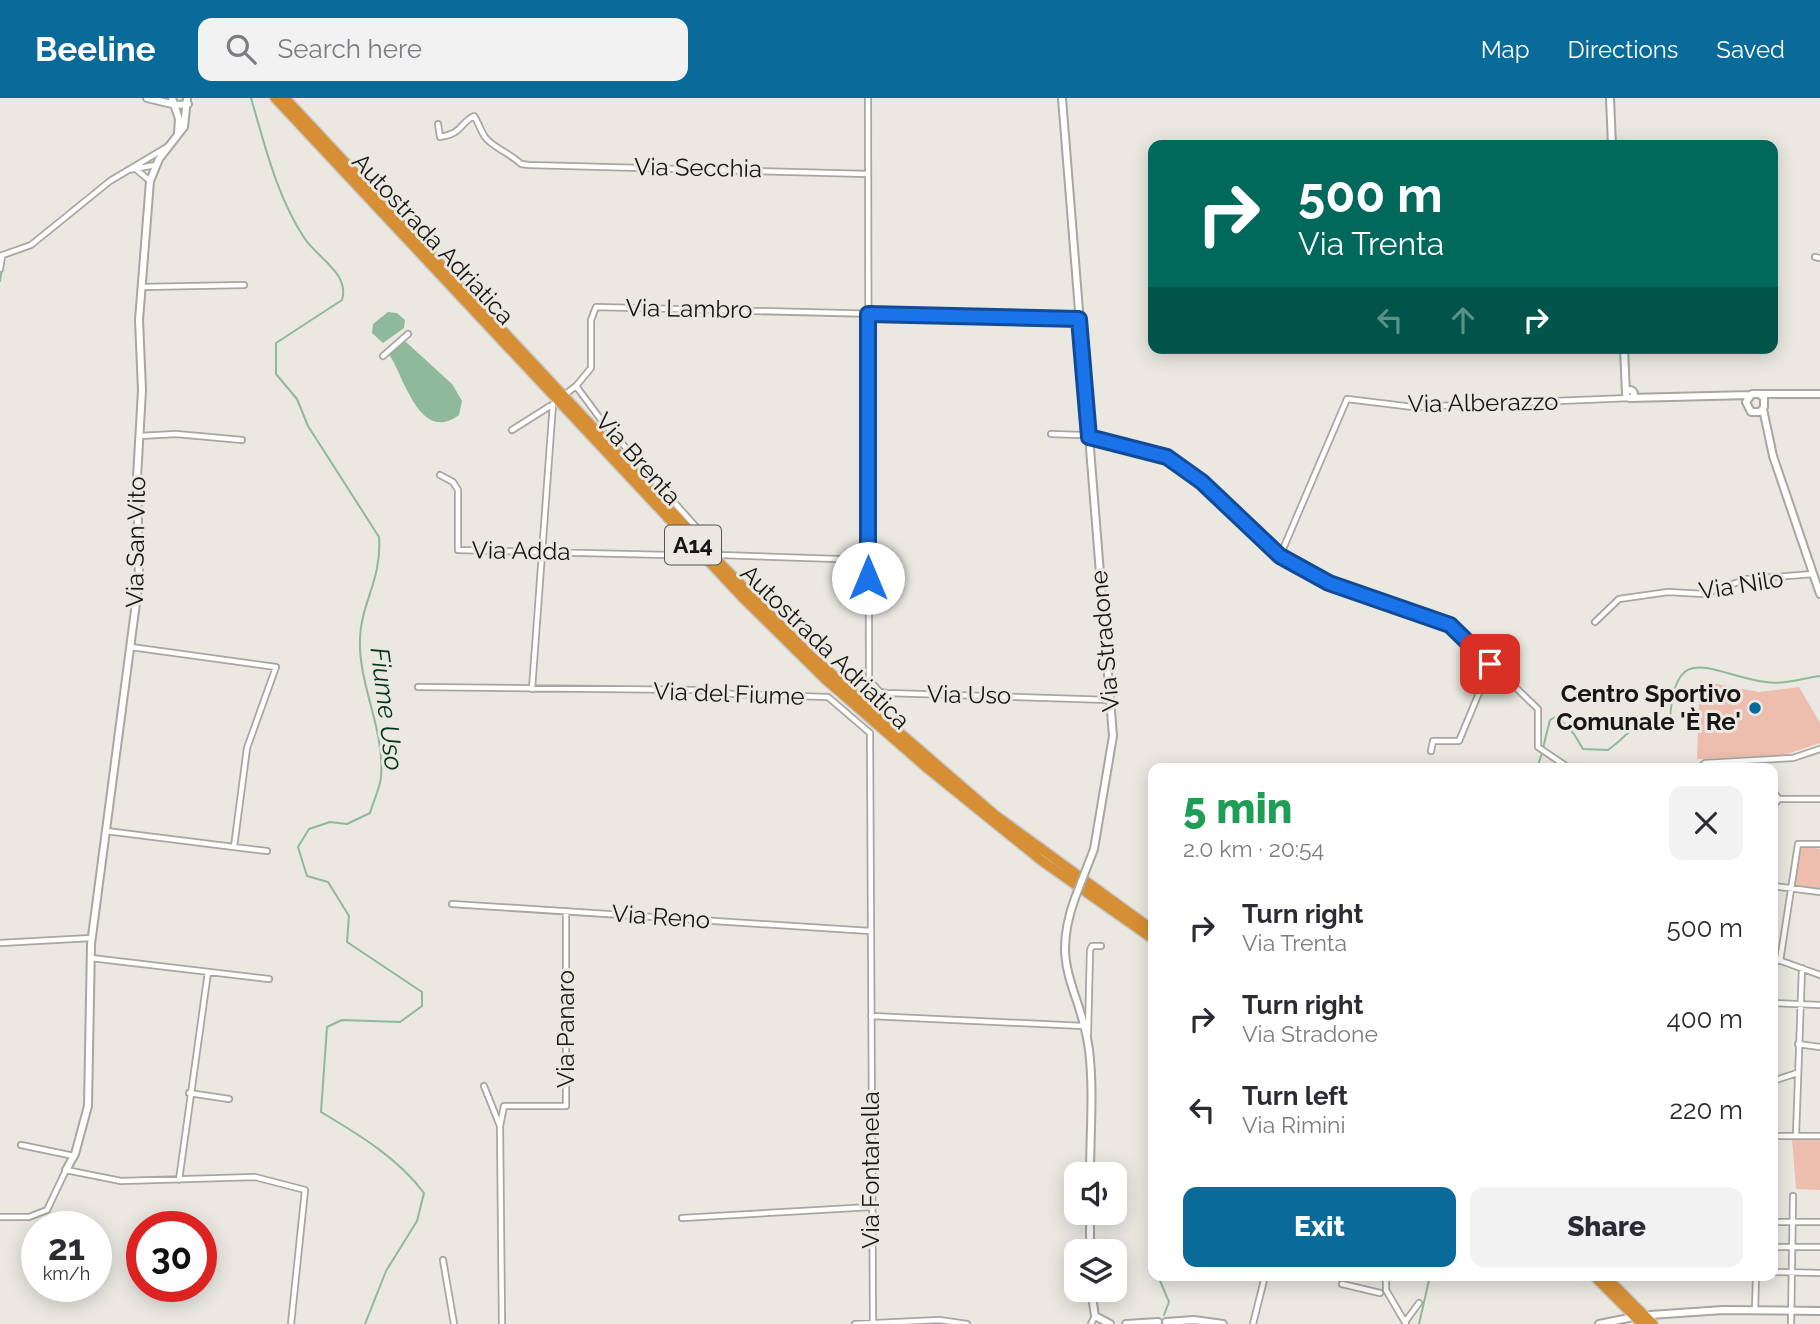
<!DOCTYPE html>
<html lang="en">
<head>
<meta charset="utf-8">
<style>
  body { margin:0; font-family:Raleway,sans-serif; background:#f2f2f3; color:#2b2b33; height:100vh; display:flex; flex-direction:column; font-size:26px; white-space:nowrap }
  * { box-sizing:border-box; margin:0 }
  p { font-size:23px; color:#7c7c81 }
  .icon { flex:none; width:38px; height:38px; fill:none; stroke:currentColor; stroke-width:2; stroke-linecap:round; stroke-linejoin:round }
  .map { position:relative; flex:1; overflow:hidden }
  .sheet { position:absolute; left:1148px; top:665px; width:630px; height:518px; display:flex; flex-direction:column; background:#fff; border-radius:14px; box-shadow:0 4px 18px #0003 }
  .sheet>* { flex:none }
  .hud { position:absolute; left:1148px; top:42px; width:630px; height:214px; border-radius:14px; box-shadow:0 4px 18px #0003; background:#00695c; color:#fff; overflow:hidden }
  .fabs { position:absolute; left:1064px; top:1064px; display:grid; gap:14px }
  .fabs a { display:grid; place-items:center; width:63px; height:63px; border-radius:14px; background:#fff; box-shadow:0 4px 18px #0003; font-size:35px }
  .speed { position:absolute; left:21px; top:1113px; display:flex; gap:14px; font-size:35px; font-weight:700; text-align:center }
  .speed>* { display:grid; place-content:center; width:91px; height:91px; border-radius:50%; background:#fff; box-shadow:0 4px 18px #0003; line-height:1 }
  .speed small { font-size:18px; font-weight:400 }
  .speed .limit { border:10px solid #d22; background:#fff; color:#111 }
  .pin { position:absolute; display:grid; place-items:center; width:60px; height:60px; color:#fff; margin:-30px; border-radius:14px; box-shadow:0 4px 10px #0006 }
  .me { position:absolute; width:77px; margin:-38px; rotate:0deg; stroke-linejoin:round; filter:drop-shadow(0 0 5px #0008) }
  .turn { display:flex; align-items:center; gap:24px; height:147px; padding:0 35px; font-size:32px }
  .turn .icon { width:91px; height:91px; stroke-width:2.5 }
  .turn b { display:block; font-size:49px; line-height:60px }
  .lanes { display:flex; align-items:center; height:66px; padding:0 35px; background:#0003; justify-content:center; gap:35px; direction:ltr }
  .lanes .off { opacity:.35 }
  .round { display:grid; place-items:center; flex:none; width:74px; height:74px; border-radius:14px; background:#f2f2f3 }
  .headline { display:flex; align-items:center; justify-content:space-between; height:119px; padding:0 35px }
  h1 { font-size:42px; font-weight:800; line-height:52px; color:#1e9e55 }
  .cta { display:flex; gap:14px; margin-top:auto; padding:14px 35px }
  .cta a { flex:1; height:80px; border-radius:14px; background:#086b99; color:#fff; font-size:28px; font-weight:800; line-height:80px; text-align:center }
  .cta a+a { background:#f2f2f3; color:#2b2b33 }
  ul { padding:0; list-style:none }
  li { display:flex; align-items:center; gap:21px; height:91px; padding:0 35px }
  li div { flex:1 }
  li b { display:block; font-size:26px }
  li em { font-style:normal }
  header { display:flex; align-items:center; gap:42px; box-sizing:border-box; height:98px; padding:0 35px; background:#086b99; color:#fff }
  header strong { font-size:33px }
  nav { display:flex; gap:38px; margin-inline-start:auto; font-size:24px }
  .search { width:490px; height:63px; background:#f2f2f3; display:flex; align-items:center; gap:18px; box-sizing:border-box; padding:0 24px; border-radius:14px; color:#7c7c81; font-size:26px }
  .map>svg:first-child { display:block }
  .green { fill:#edbdad }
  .water { fill:#8eb99a }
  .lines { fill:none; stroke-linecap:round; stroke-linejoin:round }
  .stream { stroke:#8eb99a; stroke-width:2 }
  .street-casing { stroke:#a7a69f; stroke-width:8 }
  .secondary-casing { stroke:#a7a69f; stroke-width:10 }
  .highway-casing { stroke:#c7c7c7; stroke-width:12 }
  .street { stroke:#fff; stroke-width:4.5 }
  .secondary { stroke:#fff; stroke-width:6 }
  .highway { stroke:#d78f36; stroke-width:9 }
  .secondary-bridge-casing { stroke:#a7a69f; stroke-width:10; stroke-linecap:butt }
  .secondary-bridge { stroke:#fff; stroke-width:6 }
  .route-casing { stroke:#114b97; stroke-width:18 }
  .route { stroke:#1a73e8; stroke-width:12 }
  .poi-dot { fill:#086b99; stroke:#eae8e1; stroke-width:2.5 }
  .labels { text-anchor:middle; stroke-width:6; stroke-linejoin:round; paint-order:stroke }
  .shield { fill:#eae8e1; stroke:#565552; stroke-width:2 }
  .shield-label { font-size:23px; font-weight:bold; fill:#171614 }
  .street-label { font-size:24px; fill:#171614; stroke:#eae8e1 }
  .poi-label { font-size:24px; font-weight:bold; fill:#171614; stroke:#eae8e1; text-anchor:end }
  .water-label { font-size:26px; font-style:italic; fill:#013719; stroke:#eae8e1 }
</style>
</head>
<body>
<header>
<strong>Beeline</strong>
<div class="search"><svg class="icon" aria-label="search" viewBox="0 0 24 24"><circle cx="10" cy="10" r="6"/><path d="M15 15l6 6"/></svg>Search here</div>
<nav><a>Map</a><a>Directions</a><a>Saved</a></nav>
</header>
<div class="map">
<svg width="1820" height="1226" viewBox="0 0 1820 1226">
  <rect width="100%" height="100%" fill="#eae8e1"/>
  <path class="green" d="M1700,583L1759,594L1799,589L1820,625V645L1784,657L1697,661Z
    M1800,747L1820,751V792L1794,789Z
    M1792,1041H1820V1092L1796,1091Z"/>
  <path class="water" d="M388,214L397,215L405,222L404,230L383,245L372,235L373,226Z
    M406,244L452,286L462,303L459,317C420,346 405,281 389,256L400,245Z"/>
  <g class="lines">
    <path class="stream" d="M251,0C265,48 277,99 305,141C318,160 350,176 342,202L276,245V276L297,301L308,328L379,439C382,482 361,505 360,540C358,587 385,631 381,679C380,690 373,704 370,715L347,726L330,724L309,731L298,749L307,778L328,784L349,818L347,844L422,894V908L400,924L342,922L327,929L321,1014C358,1036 398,1060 424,1095L417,1123L386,1173L365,1226
      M0,183L3,164
      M1543,650L1550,622L1557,618L1574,636L1583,651L1608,652C1635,633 1625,626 1663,628L1670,623C1674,539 1712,577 1766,584C1783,587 1803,580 1820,578
      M1537,670L1542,655
      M1158,1178L1169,1204L1164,1217
      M1419,1226L1430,1178"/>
    <g class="street-casing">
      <path id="street" d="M868,0L869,582L880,594L887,595L1110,602
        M438,26L440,39C464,35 459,25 474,18C479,25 480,32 485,39C493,50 509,54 521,66L529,67L868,76
        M128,72L156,67
        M137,72L150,83
        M0,158L31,147L110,83L167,49
        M1815,159L1820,160
        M0,171L2,158
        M142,189L244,187
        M383,258L408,236
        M576,288L591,270V222L596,209L1079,221
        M567,295L576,288L602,323L721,457L868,462
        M512,332L550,308
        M1051,336L1081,337L1167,359L1202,384L1280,458L1329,485L1455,531L1538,611V649L1569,670
        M139,338L176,336L242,342
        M440,377L453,384L458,392V452L668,457
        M1280,458L1347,301L1413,309L1629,300
        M1595,524L1619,501L1668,494L1704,496L1747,481L1813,476
        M418,589L698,592L733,596L828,599L870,635L873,1226
        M532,591L553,306
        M1431,653L1433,643H1459L1491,566
        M1699,670L1705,665L1793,660L1820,651
        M1773,693L1779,701L1773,708
        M1779,701H1820
        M106,733L234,749L247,650L276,569L131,549
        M234,749L267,753
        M1773,788L1820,794
        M452,806L870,833
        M0,845L91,840
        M91,860L269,881
        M1773,860L1820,877
        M1780,863L1798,746H1820
        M1773,905L1820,907
        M871,918L1083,928
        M1088,936L1090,852L1092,848H1101
        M1798,946L1820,949
        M1773,983L1797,975
        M484,988L500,1028L502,1226
        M189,995L229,1001
        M500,1028L504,1008H566V813
        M1796,1037L1802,870
        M1773,1038H1820
        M21,1047L74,1058
        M179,1082L208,874
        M0,1119H29L47,1112L66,1072L121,1083L255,1079L305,1092L291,1226
        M682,1120L871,1109
        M1773,1124H1820
        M1773,1149H1820
        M443,1162L454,1226
        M1773,1174L1820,1175
        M1386,1178V1192L1406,1226
        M1342,1186L1380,1195
        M1755,1213L1756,1178
        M1405,1224L1419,1205
        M855,1226L939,1222L967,1226
        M1091,1226L1095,1218
        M1253,1226L1265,1178
        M1791,1226L1793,1098"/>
    </g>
    <g class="secondary-casing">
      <path id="secondary" d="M147,0L176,7L188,6
        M172,0L179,21L178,35
        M1062,0L1113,638L1094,751
        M1610,0L1612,47
        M1624,250L1626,296
        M1626 296a4 4 0 1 1 8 0a4 4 0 1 1-8 0Z
        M1759,296L1764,300V309L1760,314H1751L1746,304L1752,296H1820
        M1630,300L1750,297
        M1763,311L1773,358L1820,496
        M1075,800C1049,872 1081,889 1089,952C1094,992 1090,1036 1090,1076
        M66,1072L75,1056L88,1008L91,846L139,482L137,380L142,292L139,222L150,83L159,61L184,29L187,0
        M1090,1115V1153
        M1091,1192L1095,1218L1110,1226
        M1650,1217L1723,1212L1820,1213
        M1166,1224L1194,1222L1223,1226
        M1126,1226L1158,1224
        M1599,1226L1629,1220"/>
    </g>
    <g class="highway-casing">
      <path id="highway" d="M275,0L742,499L825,581L927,670L1042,763L1153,841
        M285,0L722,467L810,557L995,717L1153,832
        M1594,1178L1642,1226
        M1605,1178L1653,1226"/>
    </g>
    <use href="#street" class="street"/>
    <use href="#secondary" class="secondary"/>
    <use href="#highway" class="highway"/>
    <g class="secondary-bridge-casing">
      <path id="secondary-bridge" d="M1075,800L1094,751"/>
    </g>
    <use href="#secondary-bridge" class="secondary-bridge"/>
  </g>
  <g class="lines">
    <g class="route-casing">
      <path id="route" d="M868,480V216L1079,221L1089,339L1167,359L1202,384L1280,458L1329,485L1450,527L1490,566"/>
    </g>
    <use href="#route" class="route"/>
  </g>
  <circle class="poi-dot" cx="1755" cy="610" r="7"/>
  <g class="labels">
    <rect class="shield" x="665" y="427.5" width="56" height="39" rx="5"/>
    <g class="shield-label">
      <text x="693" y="455">A14</text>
    </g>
    <g class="street-label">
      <text transform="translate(698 70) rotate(1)" y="8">Via Secchia</text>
      <text transform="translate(433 141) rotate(47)" y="8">Autostrada Adriatica</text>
      <text transform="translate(689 211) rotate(1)" y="8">Via Lambro</text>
      <text transform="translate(1483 305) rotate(-1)" y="8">Via Alberazzo</text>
      <text transform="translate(638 361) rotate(48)" y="8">Via Brenta</text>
      <text transform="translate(136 444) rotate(-89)" y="8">Via San Vito</text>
      <text transform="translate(521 453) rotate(1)" y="8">Via Adda</text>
      <text transform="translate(1741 487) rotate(-9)" y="8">Via Nilo</text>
      <text transform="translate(1105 543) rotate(-95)" y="8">Via Stradone</text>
      <text transform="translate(825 549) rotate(44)" y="8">Autostrada Adriatica</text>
      <text transform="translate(729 596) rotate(2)" y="8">Via del Fiume</text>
      <text transform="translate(969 597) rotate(1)" y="8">Via Uso</text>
      <text transform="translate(661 819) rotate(4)" y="8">Via Reno</text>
      <text transform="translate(566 931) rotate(-90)" y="8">Via Panaro</text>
      <text transform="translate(871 1072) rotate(-90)" y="8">Via Fontanella</text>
    </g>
    <g class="poi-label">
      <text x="1741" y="604">Centro Sportivo<tspan x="1741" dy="28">Comunale 'È Re'</tspan></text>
    </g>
    <g class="water-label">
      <text transform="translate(387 611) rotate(83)" y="9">Fiume Uso</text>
    </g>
  </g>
</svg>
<div class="fabs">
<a><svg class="icon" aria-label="sound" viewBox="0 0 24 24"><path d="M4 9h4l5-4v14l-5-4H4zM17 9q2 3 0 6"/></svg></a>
<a><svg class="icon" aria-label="layers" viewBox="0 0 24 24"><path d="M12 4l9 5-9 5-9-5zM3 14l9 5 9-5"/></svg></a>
</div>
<div class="speed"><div>21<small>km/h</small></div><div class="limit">30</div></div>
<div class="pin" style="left:1490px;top:566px;background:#d93025"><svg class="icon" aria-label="arrive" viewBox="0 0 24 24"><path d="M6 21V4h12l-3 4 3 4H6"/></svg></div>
<svg class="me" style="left:868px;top:480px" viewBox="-20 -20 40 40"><circle r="19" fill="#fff"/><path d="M0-13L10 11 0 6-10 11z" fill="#1a73e8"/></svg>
<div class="hud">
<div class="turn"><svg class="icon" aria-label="right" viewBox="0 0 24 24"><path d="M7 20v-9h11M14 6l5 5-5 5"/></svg><div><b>500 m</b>Via Trenta</div></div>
<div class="lanes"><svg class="icon off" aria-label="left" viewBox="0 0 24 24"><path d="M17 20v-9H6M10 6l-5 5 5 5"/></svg><svg class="icon off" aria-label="ahead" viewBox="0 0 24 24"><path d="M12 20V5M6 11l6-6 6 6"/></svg><svg class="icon" aria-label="right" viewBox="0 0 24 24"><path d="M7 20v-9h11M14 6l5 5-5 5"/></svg></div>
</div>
<section class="sheet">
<div class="headline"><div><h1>5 min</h1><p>2.0 km · 20:54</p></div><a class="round"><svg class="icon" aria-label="close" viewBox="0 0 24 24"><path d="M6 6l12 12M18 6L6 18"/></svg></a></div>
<ul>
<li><svg class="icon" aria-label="right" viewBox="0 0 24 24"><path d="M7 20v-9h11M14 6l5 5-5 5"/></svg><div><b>Turn right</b><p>Via Trenta</p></div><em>500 m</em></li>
<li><svg class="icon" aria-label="right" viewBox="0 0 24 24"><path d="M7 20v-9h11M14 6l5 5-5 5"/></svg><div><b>Turn right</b><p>Via Stradone</p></div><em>400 m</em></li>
<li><svg class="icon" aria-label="left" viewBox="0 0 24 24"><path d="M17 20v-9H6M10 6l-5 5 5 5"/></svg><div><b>Turn left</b><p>Via Rimini</p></div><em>220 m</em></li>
</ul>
<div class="cta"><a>Exit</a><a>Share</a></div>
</section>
</div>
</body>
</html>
